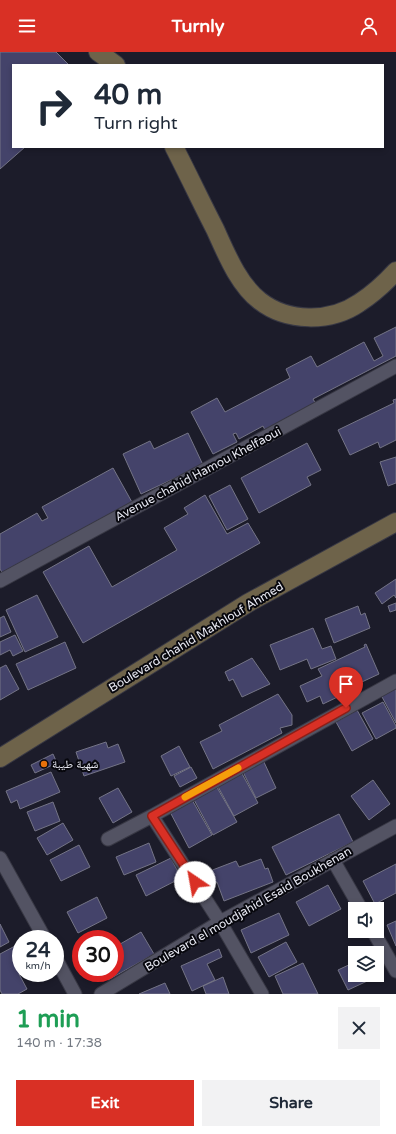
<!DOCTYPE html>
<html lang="en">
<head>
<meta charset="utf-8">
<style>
  body { margin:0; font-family:"Varela Round","Noto Naskh Arabic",sans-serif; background:#f2f2f3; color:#1f2937; height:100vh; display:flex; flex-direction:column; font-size:15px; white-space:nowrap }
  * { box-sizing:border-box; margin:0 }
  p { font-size:13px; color:#747a83 }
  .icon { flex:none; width:22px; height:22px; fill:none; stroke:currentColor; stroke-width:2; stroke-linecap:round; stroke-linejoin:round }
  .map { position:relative; height:942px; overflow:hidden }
  .details { display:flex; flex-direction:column; background:#fff; flex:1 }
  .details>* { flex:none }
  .hud { position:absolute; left:12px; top:12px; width:372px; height:84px; border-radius:0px; box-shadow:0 2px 6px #0003; background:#fff; color:#1f2937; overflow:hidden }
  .fabs { position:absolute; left:348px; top:850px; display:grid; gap:8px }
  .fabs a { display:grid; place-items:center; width:36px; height:36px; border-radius:0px; background:#fff; box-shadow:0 2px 6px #0003; font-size:20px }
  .speed { position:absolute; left:12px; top:878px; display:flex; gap:8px; font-size:20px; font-weight:700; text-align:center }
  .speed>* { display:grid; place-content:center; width:52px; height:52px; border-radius:50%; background:#fff; box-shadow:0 2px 6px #0003; line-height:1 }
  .speed small { font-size:10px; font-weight:400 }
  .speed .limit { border:6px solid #d22; background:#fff; color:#111 }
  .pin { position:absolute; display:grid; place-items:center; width:34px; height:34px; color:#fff; margin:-41px -17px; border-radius:50% 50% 50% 0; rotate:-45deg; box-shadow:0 0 4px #0007 }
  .pin .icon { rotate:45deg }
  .me { position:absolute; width:44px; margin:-22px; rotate:327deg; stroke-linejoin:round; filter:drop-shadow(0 0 3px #0008) }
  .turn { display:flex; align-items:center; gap:14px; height:84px; padding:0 16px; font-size:18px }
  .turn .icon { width:52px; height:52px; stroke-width:2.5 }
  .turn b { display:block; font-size:28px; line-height:34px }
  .round { display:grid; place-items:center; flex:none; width:42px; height:42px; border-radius:0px; background:#f2f2f3 }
  .head { display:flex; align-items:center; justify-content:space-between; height:68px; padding:0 16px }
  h1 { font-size:24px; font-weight:700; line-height:30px; color:#1e9e55 }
  .primary-button { display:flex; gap:8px; margin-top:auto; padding:8px 16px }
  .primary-button a { flex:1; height:46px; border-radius:0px; background:#d93025; color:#fff; font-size:16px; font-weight:700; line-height:46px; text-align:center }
  .primary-button a+a { background:#f2f2f3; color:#1f2937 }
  header { display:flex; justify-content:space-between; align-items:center; height:52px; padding:0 16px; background:#d93025; color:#fff; font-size:18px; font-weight:700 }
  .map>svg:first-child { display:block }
  .building { fill:#44436a; stroke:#747486 }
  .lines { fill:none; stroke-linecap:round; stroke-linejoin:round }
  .street-casing { stroke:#383844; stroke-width:15 }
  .secondary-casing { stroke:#383844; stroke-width:20 }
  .street { stroke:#535363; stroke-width:13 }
  .secondary { stroke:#6e634a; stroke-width:18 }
  .route-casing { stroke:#8d1f18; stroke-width:10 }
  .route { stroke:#d93025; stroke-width:7 }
  .slow { stroke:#f59e0b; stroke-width:7 }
  .food-dot { fill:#e8710a; stroke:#07070d; stroke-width:1.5 }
  .labels { text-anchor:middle; stroke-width:4; stroke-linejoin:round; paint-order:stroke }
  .street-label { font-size:12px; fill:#e8e9f3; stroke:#07070d }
  .poi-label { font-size:12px; fill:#e8e9f3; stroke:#07070d; text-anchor:start }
</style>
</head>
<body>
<header><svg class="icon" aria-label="menu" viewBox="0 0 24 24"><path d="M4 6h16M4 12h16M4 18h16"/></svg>Turnly<svg class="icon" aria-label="person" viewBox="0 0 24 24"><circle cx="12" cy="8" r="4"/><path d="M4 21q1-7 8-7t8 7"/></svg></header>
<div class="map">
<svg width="396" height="942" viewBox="0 0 396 942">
  <rect width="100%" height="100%" fill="#1c1c2a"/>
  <path class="building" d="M0,0H56L69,13H13V95H25L0,117Z
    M396,275V304L313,347L317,354L266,380L263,374L239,387L236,381L233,382L237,390L213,402L191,360L217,346L225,360L290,326L286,317L311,304L317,315L364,290L374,309L383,304L374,286Z
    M396,347V388L380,396L378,390L350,403L338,378L394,351L393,348Z
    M188,381L203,413L141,442L123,402L150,389L154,397Z
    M307,391L321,418L307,425L311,433L259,461L241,426Z
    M396,405V431L388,434L380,410Z
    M113,416L133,452L4,524L0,517V482L37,461L42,469L48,466L42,455Z
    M230,433L248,467L227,478L209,444Z
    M205,443L227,482L248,471L260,491L83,591L43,520L89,494L112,535L177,498L164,476L188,462L184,456Z
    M396,527V546L394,543L382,552L375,541Z
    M37,543L58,585L25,600L6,558Z
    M396,551V558L390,560L388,554Z
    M358,554L361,563L365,561L370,576L334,591L325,567Z
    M4,564L11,580L0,585V566Z
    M313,576L322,597L331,594L336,607L311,617L307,607L280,618L270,593Z
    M15,583L23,599L13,604L10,598L0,603V590Z
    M65,590L76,616L28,638L16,612Z
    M366,592L379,622L351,635L352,638L323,652L320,644L307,650L300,634L322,624L318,617L365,595L364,593Z
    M252,606L270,632L242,645L233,627L229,629L225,620Z
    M6,613L19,637L0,648V616Z
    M396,635V671L381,643Z
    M278,642L292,663V673L280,676L282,681L213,717L200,690L222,679L219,673Z
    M383,650L396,674V676L376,687L362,661Z
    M357,658L373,687L352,699L336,670Z
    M106,690L108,696L118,692L125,710L84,724L76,700Z
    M179,694L190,715L171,724L161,704Z
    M53,702L57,711L35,721L31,713Z
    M263,708L276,736L256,746L242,718Z
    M191,715L197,726L180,735L174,724Z
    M240,718L258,751L234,764L216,731Z
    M51,720L60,740L20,757L17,748L11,751L6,739Z
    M373,728L390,752L369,768L351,744Z
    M215,732L237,770L213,783L192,744Z
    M118,736L132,760L113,771L99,746Z
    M191,746L212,783L189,796L169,758Z
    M53,750L60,769L35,779L27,760Z
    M339,762L353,790L286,823L272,795Z
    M63,771L73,788L47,803L37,786Z
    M149,791L156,810L124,823L116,805Z
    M79,793L90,815L61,829L50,808Z
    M171,806L181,826L146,844L136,823Z
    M261,807L265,817L268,816L273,830L224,849L217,830L207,834L202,822L236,809L239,815Z
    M396,812V841L375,852L363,829Z
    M328,833L341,857L309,874L296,850Z
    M97,845L107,866L78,881L67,860Z
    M279,861L289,883L251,901L241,878Z
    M396,869V894L387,873Z
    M0,872L9,890L0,895Z
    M141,880L154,902L108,928L104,921H115V895Z
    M286,890L297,910L269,925L258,905Z
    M15,894L21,906V921L19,922L27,937L18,942H2L0,938V902Z
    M219,897L222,905L207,912L215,928L192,939L181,914Z
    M355,910V923H377L378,924L348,938L338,918Z
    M303,911L318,942H283L275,924Z
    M223,925L229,942H206L203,934Z
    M165,931L170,942H139Z"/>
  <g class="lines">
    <g class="street-casing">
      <path id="street" d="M0,529L396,314
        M108,787L152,764
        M0,806L45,887
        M333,808L361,857
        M373,879L396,919
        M55,905L75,942
        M101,942L220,870L396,774
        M262,942L220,870L152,764L396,629"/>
    </g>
    <g class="secondary-casing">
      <path id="secondary" d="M98,0L116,13
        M174,95C188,122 201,150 215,177C226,201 238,232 260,249C287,270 330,271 359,251C373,242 385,231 396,219
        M0,706L248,551L396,470"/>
    </g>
    <use href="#street" class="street"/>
    <use href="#secondary" class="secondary"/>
  </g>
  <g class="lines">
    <g class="route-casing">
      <path id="route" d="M195,830L152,764L346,656"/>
    </g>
    <use href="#route" class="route"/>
    <path class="slow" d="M185,745L238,716"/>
  </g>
  <circle class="food-dot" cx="44" cy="712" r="4"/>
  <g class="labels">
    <g class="street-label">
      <text transform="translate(198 422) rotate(-28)" y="4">Avenue chahid Hamou Khelfaoui</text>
      <text transform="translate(196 585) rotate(-31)" y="4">Boulevard chahid Makhlouf Ahmed</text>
      <text transform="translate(248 857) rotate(-30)" y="4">Boulevard el moudjahid Esaid Boukhenan</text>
    </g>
    <g class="poi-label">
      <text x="52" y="716">شهية طيبة</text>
    </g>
  </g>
</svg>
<div class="fabs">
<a><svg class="icon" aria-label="sound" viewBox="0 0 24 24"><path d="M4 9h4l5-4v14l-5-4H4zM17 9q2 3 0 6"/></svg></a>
<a><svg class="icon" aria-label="layers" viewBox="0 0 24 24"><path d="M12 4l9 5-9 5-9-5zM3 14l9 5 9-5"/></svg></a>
</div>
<div class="speed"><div>24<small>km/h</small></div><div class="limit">30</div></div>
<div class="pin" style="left:346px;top:656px;background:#d93025"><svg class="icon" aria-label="arrive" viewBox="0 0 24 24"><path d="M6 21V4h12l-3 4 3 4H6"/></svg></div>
<svg class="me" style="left:195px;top:830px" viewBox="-20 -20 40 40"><circle r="19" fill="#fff"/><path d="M0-13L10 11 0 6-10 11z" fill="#d93025"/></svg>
<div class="hud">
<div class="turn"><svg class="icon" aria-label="right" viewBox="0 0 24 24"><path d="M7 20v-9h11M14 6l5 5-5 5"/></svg><div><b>40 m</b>Turn right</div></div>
</div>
</div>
<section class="details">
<div class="head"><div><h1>1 min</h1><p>140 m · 17:38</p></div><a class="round"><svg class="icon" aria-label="close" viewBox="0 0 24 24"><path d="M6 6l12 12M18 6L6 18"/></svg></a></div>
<div class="primary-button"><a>Exit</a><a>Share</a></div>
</section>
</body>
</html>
